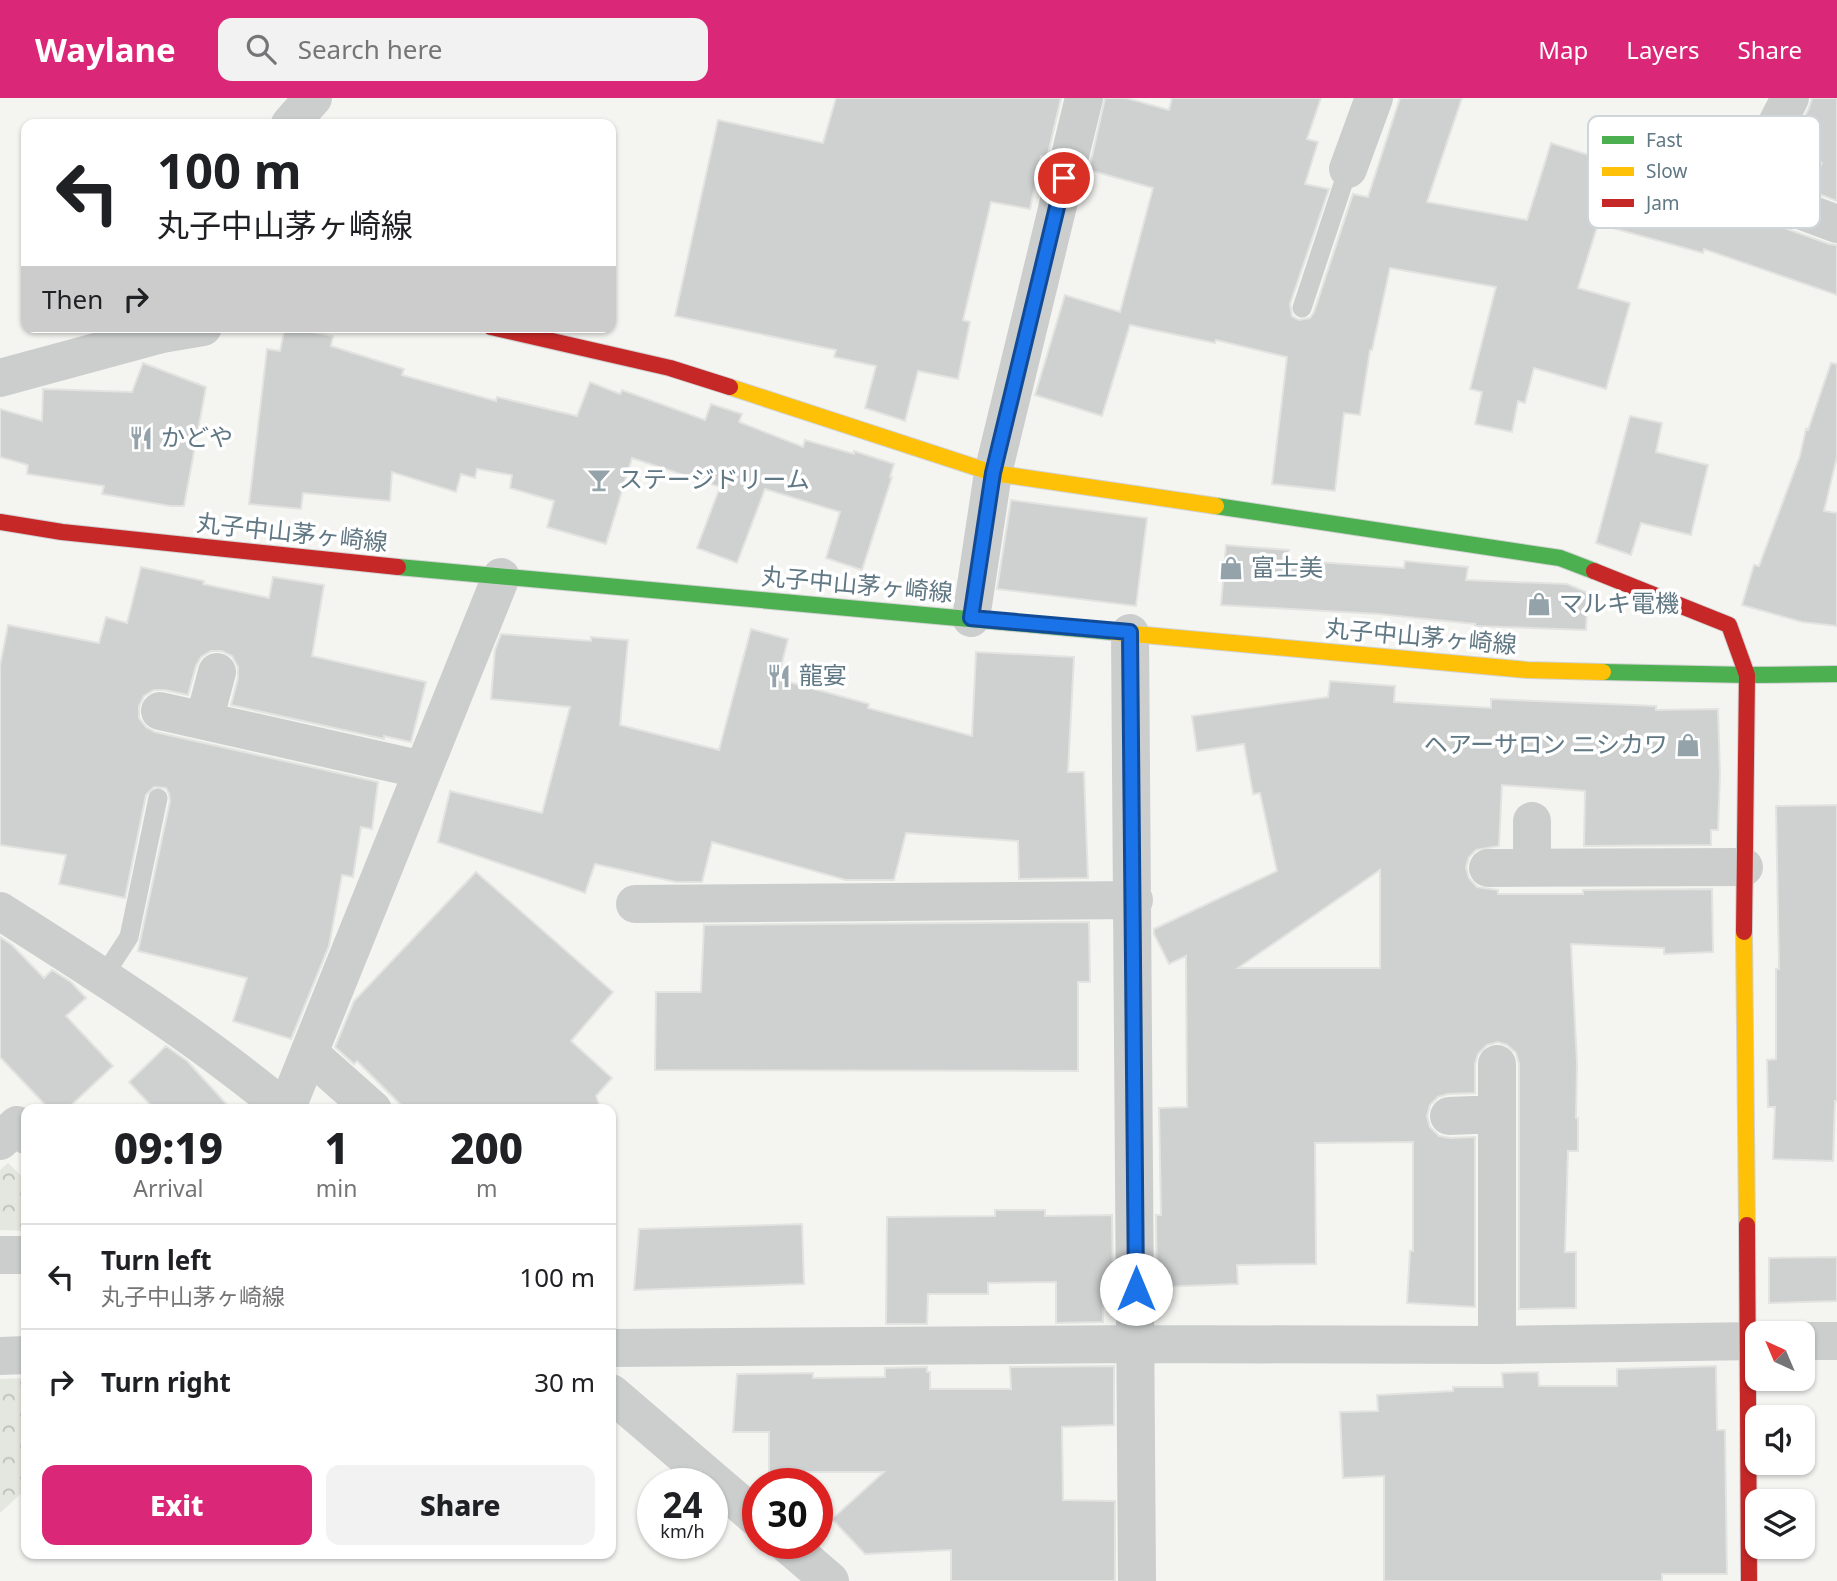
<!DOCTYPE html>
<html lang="en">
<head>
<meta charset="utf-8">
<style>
  body { margin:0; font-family:"Noto Sans","Noto Sans JP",sans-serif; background:#f2f2f2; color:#202124; height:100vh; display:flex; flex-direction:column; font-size:26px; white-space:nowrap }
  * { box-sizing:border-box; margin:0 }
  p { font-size:23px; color:#757577 }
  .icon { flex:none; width:38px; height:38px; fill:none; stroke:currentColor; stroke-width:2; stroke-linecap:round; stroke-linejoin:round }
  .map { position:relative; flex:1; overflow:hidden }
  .side { position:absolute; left:21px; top:1006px; width:595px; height:455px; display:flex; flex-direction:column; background:#fff; border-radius:14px; box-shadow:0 2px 5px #0004 }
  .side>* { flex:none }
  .banner { position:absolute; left:21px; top:21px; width:595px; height:214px; border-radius:14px; box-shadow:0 2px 5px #0004; background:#fff; color:#202124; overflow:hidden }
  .needle { width:46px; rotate:316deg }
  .tools { position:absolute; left:1745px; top:1223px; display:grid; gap:14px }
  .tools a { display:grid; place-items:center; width:70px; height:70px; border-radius:14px; background:#fff; box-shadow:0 2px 5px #0004; font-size:35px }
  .speed { position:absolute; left:637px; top:1370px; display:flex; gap:14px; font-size:35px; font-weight:700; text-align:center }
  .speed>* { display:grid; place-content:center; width:91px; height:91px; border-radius:50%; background:#fff; box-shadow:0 2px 5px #0004; line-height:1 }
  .speed small { font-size:18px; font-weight:400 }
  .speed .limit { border:10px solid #d22; background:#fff; color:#111 }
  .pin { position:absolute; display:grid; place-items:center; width:60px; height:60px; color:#fff; margin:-30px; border:4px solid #fff; border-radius:50%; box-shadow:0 2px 7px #0007 }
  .me { position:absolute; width:77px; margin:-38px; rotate:0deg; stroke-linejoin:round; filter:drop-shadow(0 0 5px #0008) }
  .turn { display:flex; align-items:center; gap:24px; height:147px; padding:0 21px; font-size:32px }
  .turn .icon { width:91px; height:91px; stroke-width:2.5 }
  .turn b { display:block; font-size:49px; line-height:60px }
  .then { display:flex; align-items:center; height:66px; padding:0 21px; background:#0003; gap:14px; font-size:26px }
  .eta { display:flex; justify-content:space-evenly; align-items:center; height:119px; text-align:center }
  .eta b { font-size:42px; font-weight:800; line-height:49px }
  .action { display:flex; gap:14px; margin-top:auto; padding:14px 21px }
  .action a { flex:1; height:80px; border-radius:14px; background:#db2777; color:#fff; font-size:28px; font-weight:800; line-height:80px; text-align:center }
  .action a+a { background:#f2f2f2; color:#202124 }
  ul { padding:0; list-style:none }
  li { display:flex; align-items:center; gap:21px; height:105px; padding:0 21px; border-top:2px solid #e0e0e0 }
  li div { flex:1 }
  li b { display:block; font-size:26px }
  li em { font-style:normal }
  header { display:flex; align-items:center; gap:42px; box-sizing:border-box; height:98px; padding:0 35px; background:#db2777; color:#fff }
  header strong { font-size:33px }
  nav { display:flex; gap:38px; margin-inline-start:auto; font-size:24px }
  .search { width:490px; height:63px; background:#f2f2f2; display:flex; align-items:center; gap:18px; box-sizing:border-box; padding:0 24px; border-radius:14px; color:#757577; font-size:26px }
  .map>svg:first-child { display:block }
  .forest { fill:url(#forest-crowns) }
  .building { fill:#cfd1d0; stroke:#e3e3e1; stroke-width:2; fill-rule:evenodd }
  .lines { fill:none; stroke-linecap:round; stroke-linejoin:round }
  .fast-casing { stroke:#d1d2d2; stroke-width:18 }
  .slow-casing { stroke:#d1d2d2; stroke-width:18 }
  .jam-casing { stroke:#d1d2d2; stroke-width:18 }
  .lane { stroke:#cccece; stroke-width:19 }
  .street { stroke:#cccece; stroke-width:38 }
  .fast { stroke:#4caf50; stroke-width:16 }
  .slow { stroke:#ffc107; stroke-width:16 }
  .jam { stroke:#c62828; stroke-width:16 }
  .route-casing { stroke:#114b97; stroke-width:18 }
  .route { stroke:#1a73e8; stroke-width:12 }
  .labels { text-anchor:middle; stroke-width:7; stroke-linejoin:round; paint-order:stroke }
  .poi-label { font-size:24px; fill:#607784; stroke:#fff; text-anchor:start }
  .street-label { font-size:24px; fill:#607784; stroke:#fff }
  .key { fill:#fff; stroke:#cfd6da; stroke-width:2 }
  .key-label { font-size:19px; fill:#607784 }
</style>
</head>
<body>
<header>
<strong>Waylane</strong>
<div class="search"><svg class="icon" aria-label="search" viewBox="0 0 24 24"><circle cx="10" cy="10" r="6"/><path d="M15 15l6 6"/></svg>Search here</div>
<nav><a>Map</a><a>Layers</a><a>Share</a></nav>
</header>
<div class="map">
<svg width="1837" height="1483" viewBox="0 0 1837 1483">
  <defs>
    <pattern id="forest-crowns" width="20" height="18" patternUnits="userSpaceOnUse" patternTransform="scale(1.75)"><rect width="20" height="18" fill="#e4e7df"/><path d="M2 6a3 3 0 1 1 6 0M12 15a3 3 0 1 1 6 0" fill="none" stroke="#bcc0ba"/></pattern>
  </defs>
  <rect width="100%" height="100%" fill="#f4f4f1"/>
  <path class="forest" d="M8,1065L26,1082V1133L0,1132V1072Z
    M26,1280V1391L0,1415V1281Z"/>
  <path class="building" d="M836,0H1061L1047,60L1041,58L1030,111L991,104L963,222L970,224L958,281L918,273L905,323L865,310L876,268L834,259L836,252L675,218L718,22L823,45Z
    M1105,0H1126L1169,12L1172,0H1321L1307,41L1318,44L1305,86L1329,91L1290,206L1292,218L1299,222L1310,220L1314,214L1353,96L1368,99L1400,0H1462L1427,104L1527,122L1551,45L1617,66L1615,72L1656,84L1829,146L1837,147V197L1704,151L1703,155L1598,126L1578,190L1630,205L1606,291L1534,270L1525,305L1518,303L1512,334L1475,326L1482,294L1470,291L1496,189L1390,170L1372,252H1370L1360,317L1344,315L1335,393L1272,386L1287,259L1216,242L1215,245L1130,227L1102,318L1035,297L1065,197L1120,214L1153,90L1089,72Z
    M1812,0H1837V103L1806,91L1822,65L1790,48L1809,10Z
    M285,229L333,238L331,248L404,271L402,277L496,303L497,299L577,318L590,284L620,296L622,292L705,322L711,306L742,316L739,324L803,349L805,342L854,356V353L894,366L890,379H892L862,472L826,460L840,414L765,391L737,465L697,450L720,389L632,360L606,446L547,429L554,403L510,390L512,377L477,371L475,380L461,376L456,394L392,374L390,403L303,395L301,411L249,406L267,251L280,253Z
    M143,265L206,289L184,408H170L102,396L104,388L27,376L28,367L0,359V311L42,323L43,291L132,294Z
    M1831,265L1837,266V359L1824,413L1837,415V528L1802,524L1742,507L1754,467L1759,468L1800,358L1806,331L1808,332Z
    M1630,318L1662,325L1656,354L1708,367L1691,437L1641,425L1631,457L1596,445Z
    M1011,402L1147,420L1136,508L997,491Z
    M1226,447L1289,452L1288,462L1404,470L1405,463L1468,469L1466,482L1567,486L1588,495L1586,532L1475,528V526L1378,516L1221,507Z
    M141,469L204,483L203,486L269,500L273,479L324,487L312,558L426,584L411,644L384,638V641L231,607L238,580V569L232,558L222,553H211L201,559L196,568L188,597L165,592H154L144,598L139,608V620L146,629L155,634L378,684L372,731L361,729L353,779L342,777L329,848L291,941L233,923L247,880L138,853L170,703L169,696L166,690L154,689L146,697L125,800L59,786L66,757L0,747V568L8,527L99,545L106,519L127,525Z
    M751,531L788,541L778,581L869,606L868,610L972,638L976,554L1074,559L1068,674H1084L1088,780L1019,781L1018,743L906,735L894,782H846L712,744L702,784H676L595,766L585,795L438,744L450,693L542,715L570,609L491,601L495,552L501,536L591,543V539L628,542L620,627L719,652Z
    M1330,583L1395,588L1394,604L1491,610V601L1656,608V612L1718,611L1720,676L1718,732H1711V747L1584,748L1585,693L1502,687L1499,748L1476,752L1469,759L1466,769L1469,780L1477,789L1498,792V796H1583V792L1712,791L1713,854L1664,856V850L1571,846L1577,965L1576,1020H1578V1053H1568L1565,1154H1576V1210L1519,1211V966L1516,955L1507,947L1498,944L1487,947L1478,956L1475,966V995L1448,996L1438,999L1430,1007L1427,1018L1430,1029L1439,1038L1450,1040L1475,1039V1209L1407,1205L1410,1153H1413V1044L1315,1045L1316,1166L1237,1167L1238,1186L1157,1189L1156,1117H1161L1159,1010L1187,1009L1186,858L1169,866L1154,836V831L1277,773L1260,695L1253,696L1244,646L1197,653L1192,618L1328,599ZM1380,772V870H1238Z
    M1837,707V1003H1835L1833,1063L1773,1061L1775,1009H1768L1767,962L1776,961V871H1779L1776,708Z
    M476,774L613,894L571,943L612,980L596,998L601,1012H406L357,963L354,966L335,949L354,903Z
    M1089,824L1090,884H1078V973L655,972L656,894H701L704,827Z
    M0,839L12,847L44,880L52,872L71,884L86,900L66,918L113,968L66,1012H50L0,959Z
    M166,948L187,963L232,1012H155L129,984Z
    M995,1112H1045V1118L1112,1117L1113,1190H1103V1224L1056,1225V1184L988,1185V1196H928L927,1226H886L887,1119L995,1118Z
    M802,1126L804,1186L634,1192L639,1131Z
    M1837,1159V1203L1769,1205V1160Z
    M1114,1268V1327L1062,1329L1063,1402L1115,1403V1483H951V1452L865,1456L832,1421L884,1374H769V1334H733L737,1276L813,1275V1280L885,1279V1270L927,1269V1274H930V1291H1011L1010,1269Z
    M1716,1268L1717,1332H1725L1727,1476H1662V1483H1384V1378L1343,1380L1340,1314L1378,1313L1377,1297L1453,1293V1289H1503L1502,1275L1538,1274L1539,1288H1617V1271Z"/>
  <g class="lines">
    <g class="fast-casing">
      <path id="fast" d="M1216,408L1560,460L1594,473
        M398,469L1112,534
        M1603,574L1747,577L1837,576"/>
    </g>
    <g class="slow-casing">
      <path id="slow" d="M730,289L993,375L1216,408
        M1112,534L1527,572L1603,574
        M1744,834L1747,1127"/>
    </g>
    <g class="jam-casing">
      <path id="jam" d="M491,229L670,270L730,289
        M0,424L62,434L398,469
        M1594,473L1729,527L1747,577L1744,834
        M1747,1127L1749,1483"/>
    </g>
    <path class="lane" d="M1302,210L1348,71
      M103,879L129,839L158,700"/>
    <path class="street" d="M290,26L313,0
      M1641,55L1743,91L1790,0
      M1348,71L1374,0
      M1743,91L1837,126
      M0,280L162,236L203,229
      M971,520L993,375L1084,0
      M1130,535L1137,1483
      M160,613L423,672
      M204,623L217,574
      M1532,769V723
      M1488,770L1744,769
      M635,806L1134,802
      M0,813C98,875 197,938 286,1012
      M309,955L373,1012
      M286,1012L501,479
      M1449,1018L1497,1016
      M0,1043L17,1027L26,1037
      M0,1157H26
      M1802,1243H1837
      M1497,1247V966
      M611,1250L1136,1246L1497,1247L1757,1243
      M0,1258L26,1257
      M611,1295L758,1421
      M787,1446L830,1483"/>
    <use href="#fast" class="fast"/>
    <use href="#slow" class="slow"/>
    <use href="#jam" class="jam"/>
  </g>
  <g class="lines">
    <g class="route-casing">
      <path id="route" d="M1064,80L993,375L971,520L1130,534L1136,1191"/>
    </g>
    <use href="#route" class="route"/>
  </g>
  <defs>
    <g id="restaurant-bare" transform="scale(1.89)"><path d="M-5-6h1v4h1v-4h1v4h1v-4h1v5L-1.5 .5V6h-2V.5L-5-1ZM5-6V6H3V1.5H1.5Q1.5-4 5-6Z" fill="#94a3aa" stroke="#fff" stroke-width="2.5" paint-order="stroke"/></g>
    <g id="bar-bare" transform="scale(1.89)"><path d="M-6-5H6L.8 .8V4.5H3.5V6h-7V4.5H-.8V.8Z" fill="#94a3aa" stroke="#fff" stroke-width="2.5" paint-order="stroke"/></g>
    <g id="shop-bare" transform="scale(1.89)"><path d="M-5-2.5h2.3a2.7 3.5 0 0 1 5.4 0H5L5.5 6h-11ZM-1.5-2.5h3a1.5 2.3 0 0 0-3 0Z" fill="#94a3aa" stroke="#fff" stroke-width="2.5" paint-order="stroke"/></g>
  </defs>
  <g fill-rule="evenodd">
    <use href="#restaurant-bare" x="141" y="340"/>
    <use href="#bar-bare" x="599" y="382"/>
    <use href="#shop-bare" x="1231" y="470"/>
    <use href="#shop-bare" x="1539" y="506"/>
    <use href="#restaurant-bare" x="779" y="578"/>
    <use href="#shop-bare" x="1688" y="647"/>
  </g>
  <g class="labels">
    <g class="poi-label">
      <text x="161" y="348">かどや</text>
      <text x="619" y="390">ステージドリーム</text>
      <text x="1251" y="478">富士美</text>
      <text x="1559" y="514">マルキ電機</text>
      <text x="799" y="586">龍宴</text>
      <text x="1668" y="655" text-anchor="end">ヘアーサロン ニシカワ</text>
    </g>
    <g class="street-label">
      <text transform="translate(292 435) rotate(6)" y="8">丸子中山茅ヶ崎線</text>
      <text transform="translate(857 487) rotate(5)" y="8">丸子中山茅ヶ崎線</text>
      <text transform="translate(1421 539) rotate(5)" y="8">丸子中山茅ヶ崎線</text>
    </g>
  </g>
  <rect x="1588" y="18" width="232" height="112" rx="10" class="key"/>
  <rect x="1602" y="38" width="32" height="8" fill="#4caf50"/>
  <rect x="1602" y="69" width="32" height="9" fill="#ffc107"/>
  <rect x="1602" y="101" width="32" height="8" fill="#c62828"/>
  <g class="key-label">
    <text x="1646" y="49">Fast</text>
    <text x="1646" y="80">Slow</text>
    <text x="1646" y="112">Jam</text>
  </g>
</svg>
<div class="tools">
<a><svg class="needle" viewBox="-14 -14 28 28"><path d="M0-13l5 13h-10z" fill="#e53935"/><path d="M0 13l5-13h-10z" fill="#757577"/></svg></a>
<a><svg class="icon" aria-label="sound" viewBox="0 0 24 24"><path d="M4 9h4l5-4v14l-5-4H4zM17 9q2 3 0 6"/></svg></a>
<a><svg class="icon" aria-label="layers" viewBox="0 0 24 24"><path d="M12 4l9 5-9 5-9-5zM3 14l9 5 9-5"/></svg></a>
</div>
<div class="speed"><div>24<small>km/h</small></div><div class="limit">30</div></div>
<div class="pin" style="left:1064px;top:80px;background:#d93025"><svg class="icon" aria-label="arrive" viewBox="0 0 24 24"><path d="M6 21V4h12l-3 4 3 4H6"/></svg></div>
<svg class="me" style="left:1136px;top:1191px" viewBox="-20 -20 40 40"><circle r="19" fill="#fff"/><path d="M0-13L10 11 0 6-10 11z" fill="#1a73e8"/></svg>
<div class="banner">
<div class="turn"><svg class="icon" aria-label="left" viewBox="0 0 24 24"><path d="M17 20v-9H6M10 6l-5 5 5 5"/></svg><div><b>100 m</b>丸子中山茅ヶ崎線</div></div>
<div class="then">Then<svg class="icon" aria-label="right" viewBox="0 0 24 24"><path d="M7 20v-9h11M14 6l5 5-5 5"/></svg></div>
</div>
<section class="side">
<div class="eta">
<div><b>09:19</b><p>Arrival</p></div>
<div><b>1</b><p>min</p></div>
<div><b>200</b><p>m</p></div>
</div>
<ul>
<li><svg class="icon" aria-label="left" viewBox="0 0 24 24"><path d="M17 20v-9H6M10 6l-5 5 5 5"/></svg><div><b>Turn left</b><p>丸子中山茅ヶ崎線</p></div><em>100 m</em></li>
<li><svg class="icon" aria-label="right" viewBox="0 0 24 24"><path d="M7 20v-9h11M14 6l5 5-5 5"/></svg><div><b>Turn right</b></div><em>30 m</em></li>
</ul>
<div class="action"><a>Exit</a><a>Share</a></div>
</section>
</div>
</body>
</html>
